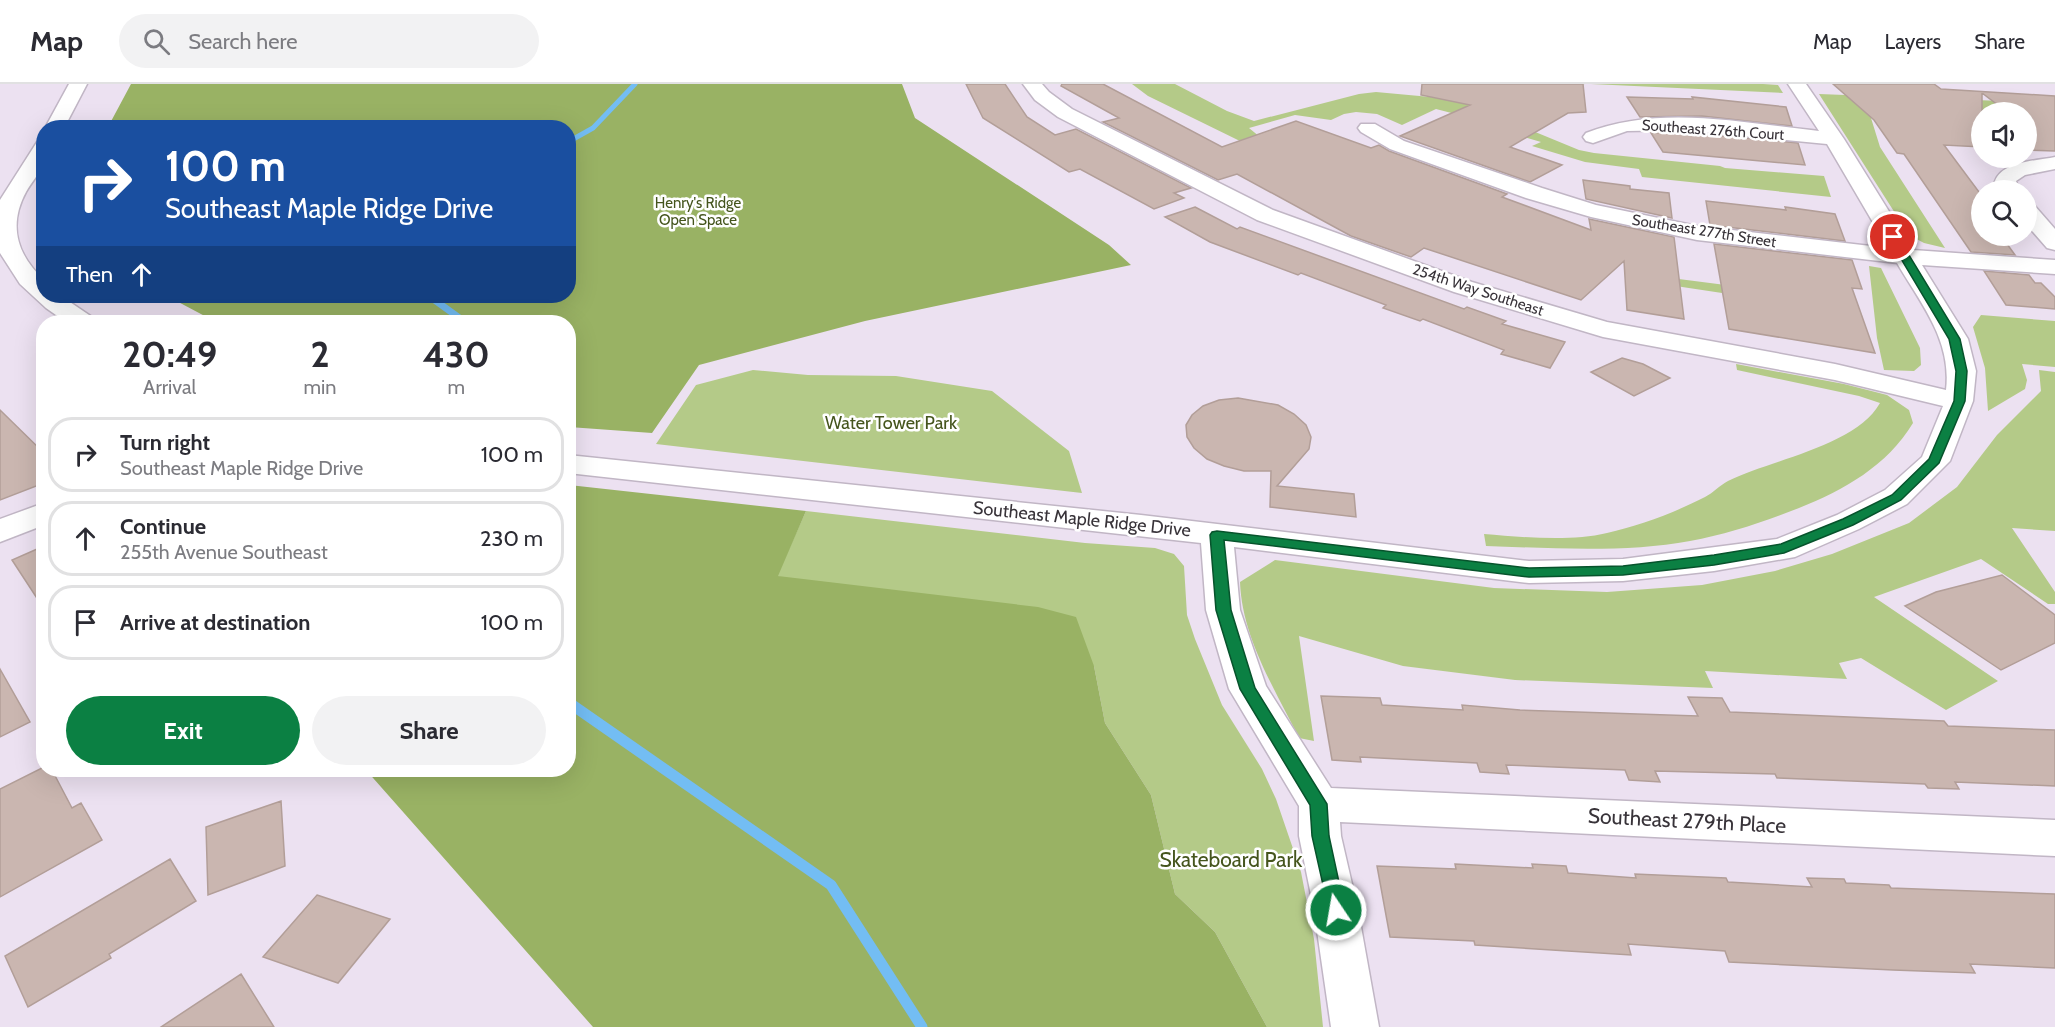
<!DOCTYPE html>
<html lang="en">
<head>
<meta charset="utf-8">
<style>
  body { margin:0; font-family:Cabin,sans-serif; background:#f2f2f3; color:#2b2b33; height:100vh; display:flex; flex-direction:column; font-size:22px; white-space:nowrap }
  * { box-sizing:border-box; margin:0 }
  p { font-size:20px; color:#7c7c81 }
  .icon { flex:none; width:33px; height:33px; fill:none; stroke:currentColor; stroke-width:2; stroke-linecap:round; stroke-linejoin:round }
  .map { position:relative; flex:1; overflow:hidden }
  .panel { position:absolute; left:36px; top:231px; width:540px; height:462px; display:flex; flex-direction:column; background:#fff; border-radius:24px; box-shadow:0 6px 24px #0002 }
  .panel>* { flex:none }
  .top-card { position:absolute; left:36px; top:36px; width:540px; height:183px; border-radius:24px; box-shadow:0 6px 24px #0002; background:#1a4fa0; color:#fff; overflow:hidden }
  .buttons { position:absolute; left:1971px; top:18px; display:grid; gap:12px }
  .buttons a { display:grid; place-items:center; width:66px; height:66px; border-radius:50%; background:#fff; box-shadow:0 6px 24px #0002; font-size:30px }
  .pin { position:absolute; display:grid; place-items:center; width:51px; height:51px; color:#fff; margin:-26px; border:3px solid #fff; border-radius:50%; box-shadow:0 2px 6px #0007 }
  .me { position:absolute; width:66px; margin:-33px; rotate:348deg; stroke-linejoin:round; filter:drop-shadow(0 0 4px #0008) }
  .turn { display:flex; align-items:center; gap:21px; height:126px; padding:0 30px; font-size:27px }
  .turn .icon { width:78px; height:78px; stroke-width:2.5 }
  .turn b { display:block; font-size:42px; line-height:51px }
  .then { display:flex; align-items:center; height:57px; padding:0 30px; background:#0003; gap:12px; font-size:22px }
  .eta { display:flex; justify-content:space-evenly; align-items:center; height:102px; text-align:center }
  .eta b { font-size:36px; font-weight:700; line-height:42px }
  .primary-button { display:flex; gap:12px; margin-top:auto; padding:12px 30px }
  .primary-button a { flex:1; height:69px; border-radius:36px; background:#0b8043; color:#fff; font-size:24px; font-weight:700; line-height:69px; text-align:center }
  .primary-button a+a { background:#f2f2f3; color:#2b2b33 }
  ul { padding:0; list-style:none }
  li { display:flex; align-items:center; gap:18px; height:75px; margin:0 12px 9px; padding:0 18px; border:3px solid #e1e1e2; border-radius:24px }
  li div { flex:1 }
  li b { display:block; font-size:22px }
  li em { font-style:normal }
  header { display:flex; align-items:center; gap:36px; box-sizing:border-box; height:84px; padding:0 30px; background:#fff; border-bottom:2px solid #e1e1e2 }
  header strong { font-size:28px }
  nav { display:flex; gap:33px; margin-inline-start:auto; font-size:21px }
  .search { width:420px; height:54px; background:#f2f2f3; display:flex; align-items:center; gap:15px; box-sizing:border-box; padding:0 21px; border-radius:33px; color:#7c7c81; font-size:22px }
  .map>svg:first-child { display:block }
  .green { fill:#b4ca88 }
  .forest { fill:#99b264 }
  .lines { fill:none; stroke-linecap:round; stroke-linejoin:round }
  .stream-far2 { stroke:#73bdf3; stroke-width:5 }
  .stream-far1 { stroke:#73bdf3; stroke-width:7 }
  .stream { stroke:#73bdf3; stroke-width:11 }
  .building { fill:#cab6b0; stroke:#b29e98; stroke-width:1.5 }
  .minor-casing { stroke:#c1b6c5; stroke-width:3 }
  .minor { fill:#fff; fill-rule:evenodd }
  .route { fill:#0b8043; stroke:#07532c; stroke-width:1.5 }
  .labels { text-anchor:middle; stroke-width:5; stroke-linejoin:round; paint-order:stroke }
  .far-street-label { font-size:15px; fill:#383339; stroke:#fff }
  .far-park-label { font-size:15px; fill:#45551d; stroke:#fff }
  .park-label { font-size:18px; fill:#45551d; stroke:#fff }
  .street-label { font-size:18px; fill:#383339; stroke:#fff }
  .near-street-label { font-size:21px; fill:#383339; stroke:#fff }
  .near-park-label { font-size:21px; fill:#45551d; stroke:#fff }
</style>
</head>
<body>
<header>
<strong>Map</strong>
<div class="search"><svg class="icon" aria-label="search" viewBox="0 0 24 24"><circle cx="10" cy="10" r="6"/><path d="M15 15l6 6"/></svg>Search here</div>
<nav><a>Map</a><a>Layers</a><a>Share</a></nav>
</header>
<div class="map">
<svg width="2055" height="943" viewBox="0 0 2055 943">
  <rect width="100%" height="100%" fill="#ece1f1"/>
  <path class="green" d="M1132,0H1175L1227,27L1254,37L1359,10L1376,8L1463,16L1534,0H1585L1546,7L1528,45L1579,66L1594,69L1720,82L1725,84L1824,92L1831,113L1642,93L1639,85L1585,78L1532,62L1541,58L1491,43L1494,40L1436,25L1402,41L1377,30L1356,28L1344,30L1331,36L1295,31L1249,44L1271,62L1244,59L1148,12Z
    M1591,0H1763L1778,1L1783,9Z
    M1819,10L2055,19L2026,28H1982L1981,39L1871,34L1880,63L1945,164L1924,159L1909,151Z
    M1869,182L1881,184L1920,264L1921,281L1914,287L1884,286L1877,254Z
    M1671,194L1851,217L1855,229L1669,201Z
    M1981,231L2055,237V283L2022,280L2027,296L2025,305L1988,327L1985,284L1973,243Z
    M1736,280L1844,300L1887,311L1909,326L1913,339C1887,382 1844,406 1799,424C1763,438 1728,450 1690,457C1627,469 1550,464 1486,462L1484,450C1522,453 1570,458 1607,449C1639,442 1676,428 1705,413C1713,409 1720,401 1728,397C1770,376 1856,362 1880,319L1859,312L1737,286Z
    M753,286L808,291L896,292L992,307L1069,367L1082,409L656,360L696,301Z
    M2039,286L2055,288V447L2012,444L2055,508V520H2048L1981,475L1874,513L1998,597L1946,626L1861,574L1839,579L1847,595L1705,587L1713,604L1515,596L1403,582L1299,552L1314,657L1299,654C1275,605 1242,554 1240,498L1275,476L1494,504L1607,508L1702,501L1775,487L1832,470L1909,439L1957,403L1997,351L2041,307Z
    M806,427L1085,459L1155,464L1174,470L1184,482L1187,531L1195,555L1222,621L1262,685L1276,715L1301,788L1314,855L1323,943H1267L1215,848L1175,810L1151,711L1105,639L1094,582L777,492Z"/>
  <path class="forest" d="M131,0H902L915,34L1109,161L1131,181L865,237L699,281L652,349L569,343L568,238H216L167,212H568V44L108,43Z
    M569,401L806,427L778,492L1038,523L1076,533L1094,582L1105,639L1151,711L1175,810L1215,848L1267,943H593L366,686H568Z"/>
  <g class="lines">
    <path class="stream-far2" d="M568,58L593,44L635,0"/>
    <path class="stream-far1" d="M429,212L465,238"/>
    <path class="stream" d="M568,618L831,801L922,943"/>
  </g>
  <path class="building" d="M966,0H1005L1027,33L1055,51L1076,45L1191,104L1174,109L1184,114L1154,125L1080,85L1069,88L983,34Z
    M1062,0H1103L1222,63L1296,37L1371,64L1379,61L1389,67L1507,110L1502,113L1591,146L1589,135L1674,153L1684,235L1627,226L1624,177L1581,216L1424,164L1411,173L1351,152L1237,90L1218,96L1103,38L1119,34L1061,2Z
    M1422,0H1583L1586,28L1568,29L1510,63L1562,81L1530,98L1400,52L1470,21L1421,11Z
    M1833,0H1934L1941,5L2055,12V67L2026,66V28H2007L1982,9V63L1944,61L1982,112V152L2002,153L2015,171L1971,168L1904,70L1897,69L1874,36Z
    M1627,13L1693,15L1692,13L1786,23L1792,42L1702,32L1640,33Z
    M1681,48L1798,59L1805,81L1663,68L1651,49Z
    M1583,96L1630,102V105L1669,109L1672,134L1586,115Z
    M1706,117L1786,126L1785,123L1835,130L1845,157L1710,141Z
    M1195,123L1237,145L1240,143L1464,225L1467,223L1506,237L1502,240L1565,258L1550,284L1501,270L1504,266L1423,235L1420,237L1383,224L1386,221L1301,189L1298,191L1210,158L1165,133Z
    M1714,160L1852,176L1862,205L1852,204L1875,269L1729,245Z
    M1984,187L2029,191L2035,199H2041L2055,213V225L2006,221Z
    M1622,274L1643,280L1670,294L1634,312L1591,288Z
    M1238,314L1278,321L1294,330L1306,341L1311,353L1309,365L1277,402L1354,410L1356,433L1270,423L1271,387H1244L1224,382L1207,375L1194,364L1187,353L1186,341L1192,331L1203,322L1219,316Z
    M0,326L44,369V399L0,416Z
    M44,462V525L12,476Z
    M2002,491L2055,531V559L2001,586L1905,522L1936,508Z
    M0,585L30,638L0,653Z
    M1321,612L1380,614L1382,621L1463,626L1462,621L1520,626L1698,632L1688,613L1722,614L1730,628L1944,637L1948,642L2055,646V702L1955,698L1959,705L1928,704L1925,700L1777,694L1775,690L1655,687L1660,698L1629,696L1625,686L1506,681L1509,690L1480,688L1477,679L1360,673L1361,678L1332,676Z
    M44,683V686H52L72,724L81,719L102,756L0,813V705Z
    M281,717L285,782L208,811L206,743Z
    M170,775L196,817L109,870L111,874L28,923L5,872Z
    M1455,780L1533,784L1532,780L1566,782L1568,789L1636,794L1635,790L1726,794L1728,798L1812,803L1807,794L1844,795L1846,799L1889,801L1891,804L2055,810V884L1970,880L1975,889L1893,886L1729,878L1725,867L1628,860L1631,871L1475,861L1474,857L1390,853L1377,782L1456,785Z
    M317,811L390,835L338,899L263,873Z
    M241,890L274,943H161Z"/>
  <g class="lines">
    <g class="minor-casing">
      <path id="minor" d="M69,0H87L64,44H45Z
        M1023,0H1042L1049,8L1072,25L1273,126L1472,198L1607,238L1835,280L1946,306C1952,256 1921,220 1897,179L1697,156L1591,133L1526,114L1390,65L1361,48L1358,44L1361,40H1375L1404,57L1542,104L1596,121L1697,142L1888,164L1827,60L1681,46L1627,47L1593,59L1586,57L1583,53L1586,49C1660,20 1743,39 1819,47L1788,0H1806L1844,55L1913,166L2055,176V190L1922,181L1968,255L1976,287L1973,317L1950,377L1907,420L1859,445L1795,473L1714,487L1623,497L1529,499L1234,463L1240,526L1266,602L1331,704L2055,736V772L1340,738L1341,752L1358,826L1379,943H1331L1314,826L1299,752V722L1229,605L1206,526L1201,459L568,389V371L1141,431L1529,477L1623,475L1777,455L1837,431L1885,406L1922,373L1943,322L1835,296L1603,253L1454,208L1257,136L1058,33L1035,16Z
        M44,56C44,63 45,73 43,80C40,89 31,99 26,108C8,141 17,171 44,196V212H61L92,233L95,238H66L46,224L20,200L0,169V116L37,58Z
        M2055,73V85L2025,91L2016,97L2019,106H1998L1994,101C1998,77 2036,77 2055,73Z
        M2026,120L2034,121L2055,145V166L2047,164L2026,140Z
        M44,419V441L0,458V435Z"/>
    </g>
    <use href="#minor" class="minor"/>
  </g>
  <path class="route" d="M1893,150L1898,153L1960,255L1967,287L1965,317L1939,379L1901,416L1853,441L1784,469L1714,481L1623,491L1529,493L1224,456L1231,526L1255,604L1327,720L1329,752L1345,826L1343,832L1336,834L1330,832L1312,752L1310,721L1240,605L1216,526L1210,451L1212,448L1217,447L1529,484L1623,482L1714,471L1781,460L1843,435L1892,411L1929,375L1954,317L1956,287L1949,255L1888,153Z"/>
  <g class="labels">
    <g class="far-street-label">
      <text transform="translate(1713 46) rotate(4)" y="5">Southeast 276th Court</text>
      <text transform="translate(1704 147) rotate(9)" y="5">Southeast 277th Street</text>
      <text transform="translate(1478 206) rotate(18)" y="5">254th Way Southeast</text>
    </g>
    <g class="far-park-label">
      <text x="698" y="124">Henry's Ridge<tspan x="698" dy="17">Open Space</tspan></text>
    </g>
    <g class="park-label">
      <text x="891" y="345">Water Tower Park</text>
    </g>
    <g class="street-label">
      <text transform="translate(1082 435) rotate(6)" y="6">Southeast Maple Ridge Drive</text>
    </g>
    <g class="near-street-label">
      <text transform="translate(1687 737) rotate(3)" y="7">Southeast 279th Place</text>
    </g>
    <g class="near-park-label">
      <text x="1231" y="783">Skateboard Park</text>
    </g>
  </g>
</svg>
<div class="buttons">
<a><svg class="icon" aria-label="sound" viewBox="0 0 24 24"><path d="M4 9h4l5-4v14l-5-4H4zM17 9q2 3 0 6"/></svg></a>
<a><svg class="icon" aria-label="search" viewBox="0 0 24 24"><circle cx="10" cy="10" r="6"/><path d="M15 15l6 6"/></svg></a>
</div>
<div class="pin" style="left:1893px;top:153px;background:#d93025"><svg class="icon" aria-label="arrive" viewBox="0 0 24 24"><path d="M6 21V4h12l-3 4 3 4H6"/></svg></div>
<svg class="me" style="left:1336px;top:826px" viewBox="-20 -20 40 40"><circle r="17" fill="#0b8043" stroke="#fff" stroke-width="3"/><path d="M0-11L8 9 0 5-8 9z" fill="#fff"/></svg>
<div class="top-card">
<div class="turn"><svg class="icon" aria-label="right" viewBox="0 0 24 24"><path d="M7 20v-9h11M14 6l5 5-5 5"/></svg><div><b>100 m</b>Southeast Maple Ridge Drive</div></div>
<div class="then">Then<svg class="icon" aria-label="ahead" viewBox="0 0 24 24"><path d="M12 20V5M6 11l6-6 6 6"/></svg></div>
</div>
<section class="panel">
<div class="eta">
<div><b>20:49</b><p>Arrival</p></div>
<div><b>2</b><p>min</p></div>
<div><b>430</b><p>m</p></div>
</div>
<ul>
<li><svg class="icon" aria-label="right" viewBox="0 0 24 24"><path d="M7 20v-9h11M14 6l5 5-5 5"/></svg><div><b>Turn right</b><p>Southeast Maple Ridge Drive</p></div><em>100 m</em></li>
<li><svg class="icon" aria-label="ahead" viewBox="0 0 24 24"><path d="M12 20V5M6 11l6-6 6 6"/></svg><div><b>Continue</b><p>255th Avenue Southeast</p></div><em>230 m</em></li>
<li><svg class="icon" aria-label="arrive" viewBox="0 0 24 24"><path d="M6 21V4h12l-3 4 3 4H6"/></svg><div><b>Arrive at destination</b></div><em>100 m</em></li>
</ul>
<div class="primary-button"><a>Exit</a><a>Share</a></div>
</section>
</div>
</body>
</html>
